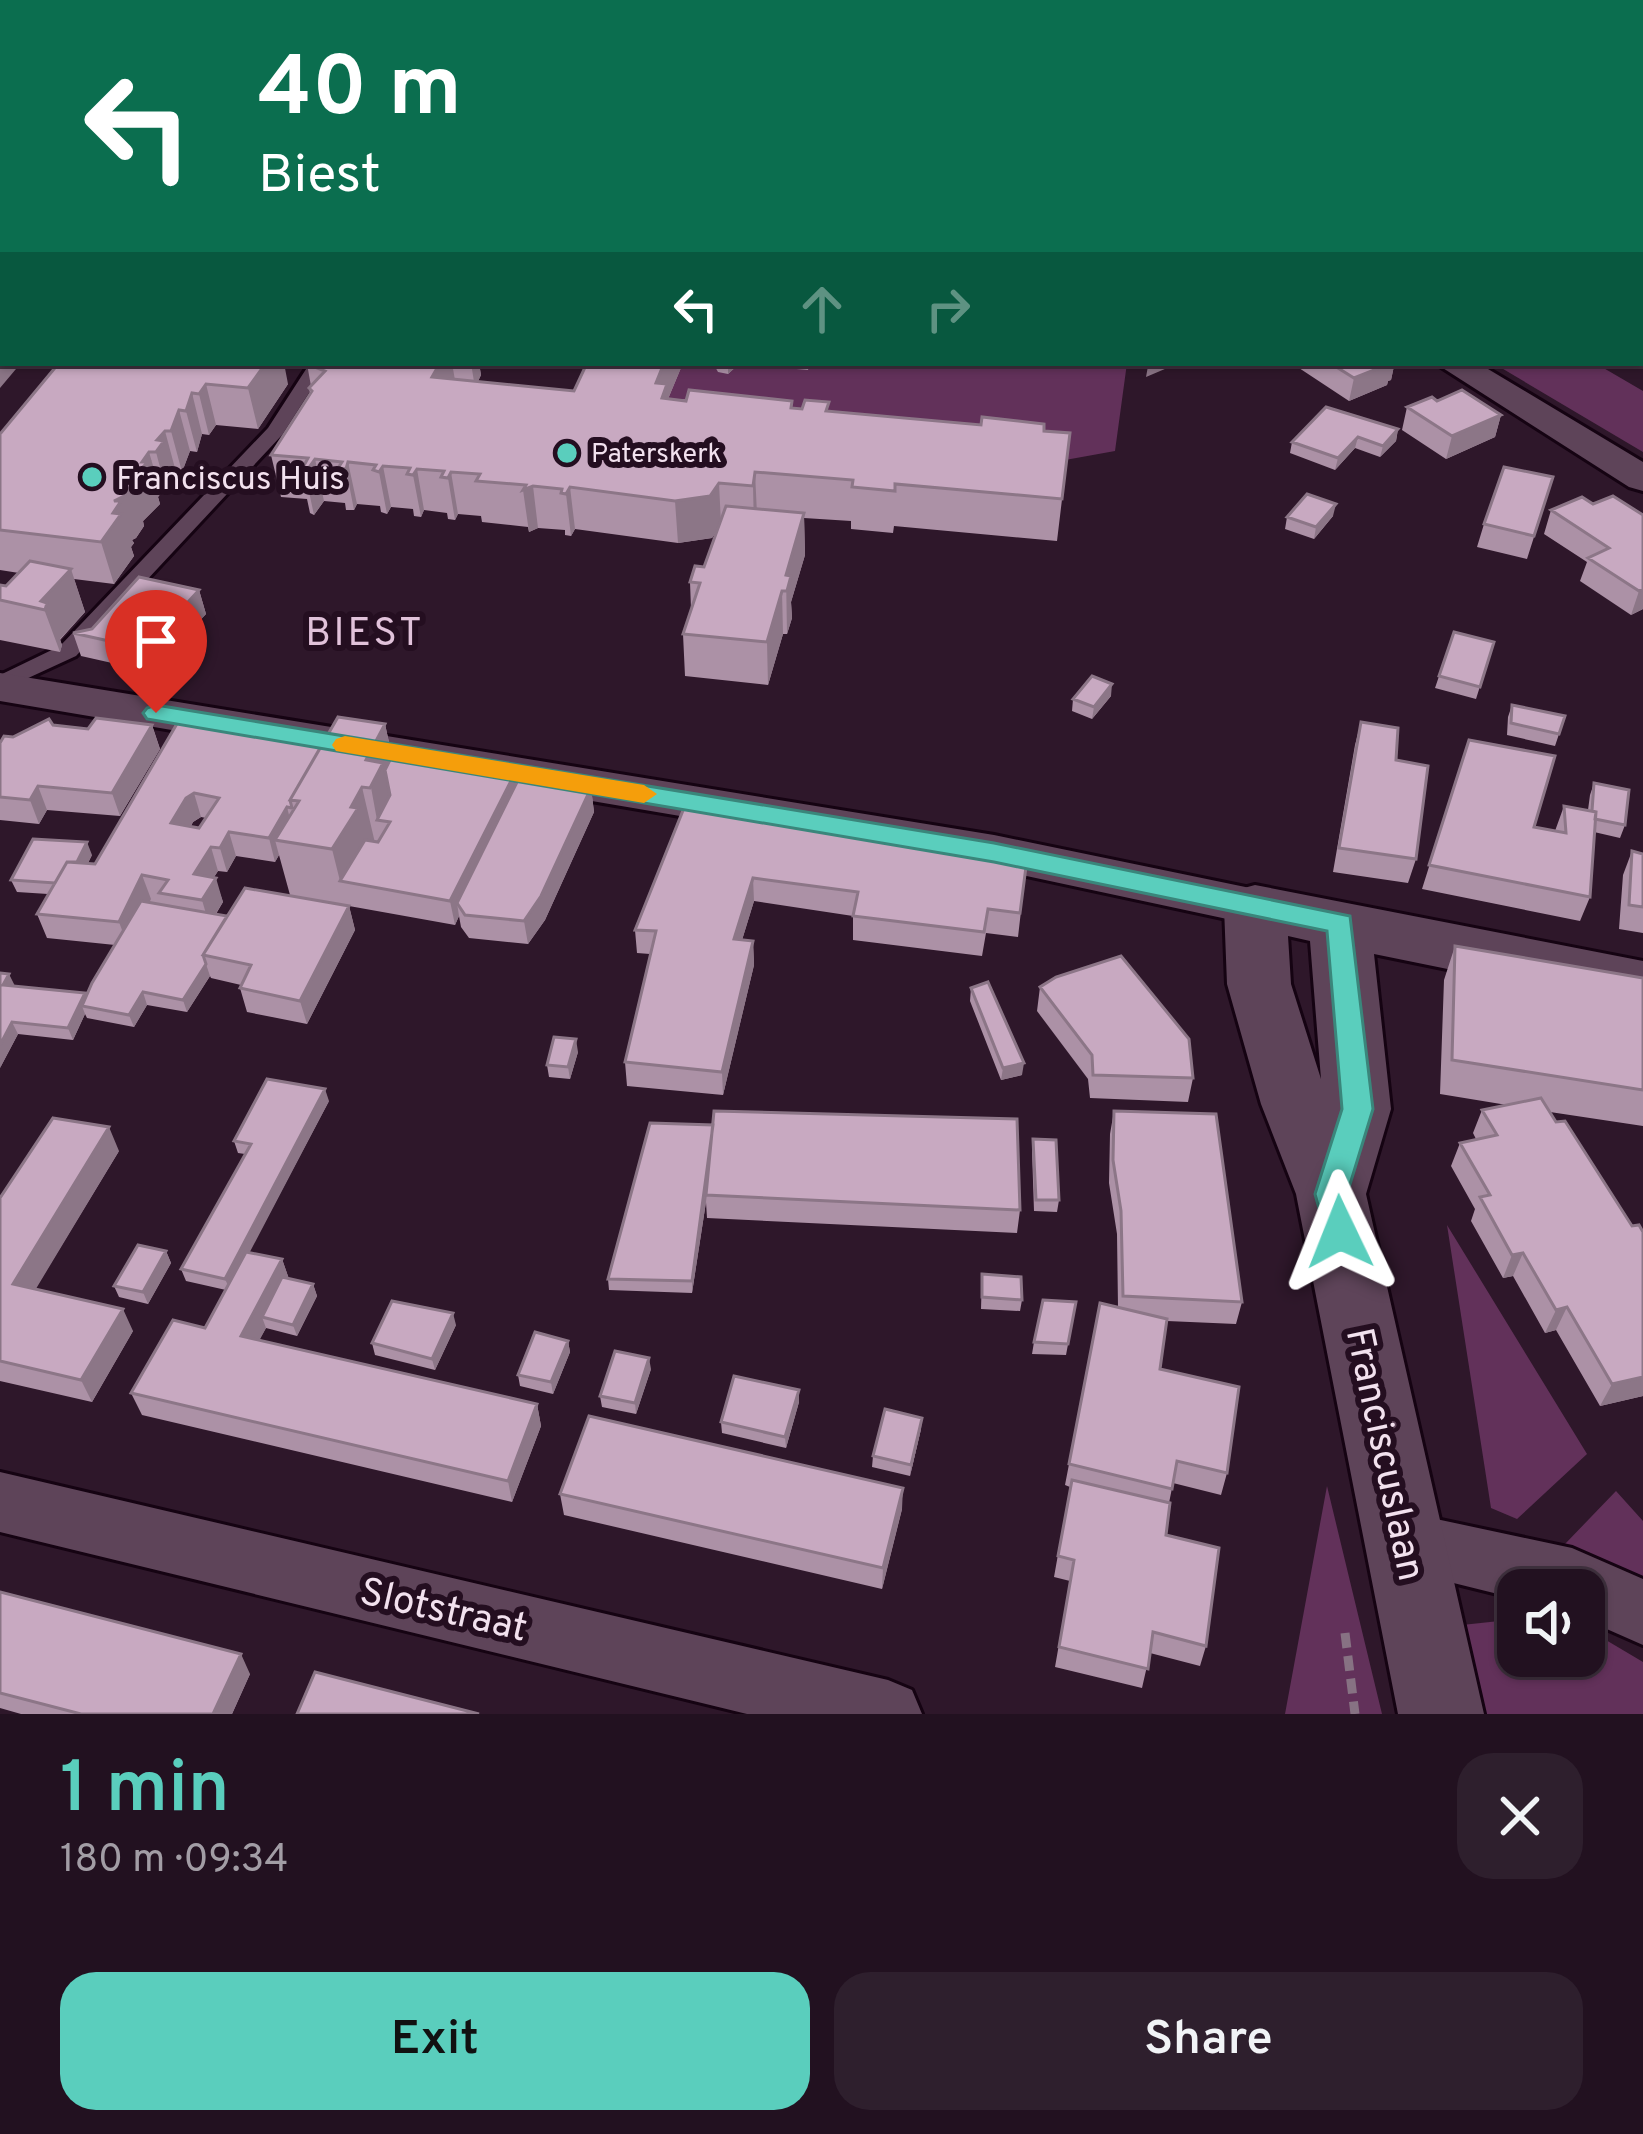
<!DOCTYPE html>
<html lang="en">
<head>
<meta charset="utf-8">
<style>
  body { margin:0; font-family:Overpass,sans-serif; background:#2e1f2d; color:#f1f3f6; height:100vh; display:flex; flex-direction:column; font-size:45px; white-space:nowrap }
  * { box-sizing:border-box; margin:0 }
  p { font-size:39px; color:#a29da5 }
  .icon { flex:none; width:66px; height:66px; fill:none; stroke:currentColor; stroke-width:2; stroke-linecap:round; stroke-linejoin:round }
  .map { position:relative; height:1714px; overflow:hidden }
  .drawer { display:flex; flex-direction:column; background:#221120; flex:1 }
  .drawer>* { flex:none }
  .hud { position:absolute; left:0px; top:0px; width:1644px; height:366px; box-shadow:0 3px 9px #0004,0 0 0 3px #3f313e; background:#0b6e4f; color:#fff; overflow:hidden }
  .controls { position:absolute; left:1497px; top:1569px; display:grid; gap:24px }
  .controls a { display:grid; place-items:center; width:108px; height:108px; border-radius:24px; background:#221120; box-shadow:0 3px 9px #0004,0 0 0 3px #3f313e; font-size:60px }
  .pin { position:absolute; display:grid; place-items:center; width:102px; height:102px; color:#fff; margin:-123px -51px; border-radius:50% 50% 50% 0; rotate:-45deg; box-shadow:0 0 12px #0007 }
  .pin .icon { rotate:45deg }
  .me { position:absolute; width:132px; margin:-66px; rotate:358deg; stroke-linejoin:round; filter:drop-shadow(0 0 9px #0008) }
  .turn { display:flex; align-items:center; gap:42px; height:252px; padding:0 60px; font-size:54px }
  .turn .icon { width:156px; height:156px; stroke-width:2.5 }
  .turn b { display:block; font-size:84px; line-height:102px }
  .lanes { display:flex; align-items:center; height:114px; padding:0 60px; background:#0003; justify-content:center; gap:60px; direction:ltr }
  .lanes .off { opacity:.35 }
  .round { display:grid; place-items:center; flex:none; width:126px; height:126px; border-radius:36px; background:#2e1f2d }
  .overview { display:flex; align-items:center; justify-content:space-between; height:204px; padding:0 60px }
  h1 { font-size:72px; font-weight:600; line-height:90px; color:#5acebd }
  .cta { display:flex; gap:24px; margin-top:auto; padding:24px 60px }
  .cta a { flex:1; height:138px; border-radius:36px; background:#5acebd; color:#111; font-size:48px; font-weight:600; line-height:138px; text-align:center }
  .cta a+a { background:#2e1f2d; color:#f1f3f6 }
  .map>svg:first-child { display:block }
  .green { fill:#62315a }
  .lines { fill:none; stroke-linecap:round; stroke-linejoin:round }
  .service-casing { stroke:#150312; stroke-width:6 }
  .minor-casing { stroke:#150312; stroke-width:6 }
  .tertiary-casing { stroke:#150312; stroke-width:6 }
  .path { stroke:#877283; stroke-width:9; stroke-dasharray:15 8; stroke-linecap:butt }
  .service { fill:#5e4459; fill-rule:evenodd }
  .minor { fill:#5e4459; fill-rule:evenodd }
  .tertiary { fill:#5e4459; fill-rule:evenodd }
  .wall { fill:#ac91a6; fill-rule:evenodd }
  .shaded-wall { fill:#8c7687 }
  .building { fill:#c8a9c1; stroke:#8c7687; stroke-width:3; fill-rule:evenodd }
  .route { fill:#5acebd; stroke:#3a867b; stroke-width:3 }
  .slow { fill:#f59e0b }
  .poi-dot { fill:#5acebd; stroke:#240e20; stroke-width:4.5 }
  .labels { text-anchor:middle; stroke-width:12; stroke-linejoin:round; paint-order:stroke }
  .far-poi-label { font-size:27px; fill:#f2e1ee; stroke:#240e20; text-anchor:start }
  .poi-label { font-size:33px; fill:#f2e1ee; stroke:#240e20; text-anchor:start }
  .quarter-label { font-size:39px; letter-spacing:3px; fill:#e1c2da; stroke:#240e20 }
  .near-street-label { font-size:39px; fill:#f2e1ee; stroke:#240e20 }
</style>
</head>
<body>
<div class="map">
<svg width="1643" height="1714" viewBox="0 0 1643 1714">
  <rect width="100%" height="100%" fill="#2e172a"/>
  <path class="green" d="M679,363H1127L1115,451L1043,464L648,430Z
    M1493,363H1595L1643,391V452Z
    M1447,1225L1587,1454L1517,1519L1491,1508Z
    M1327,1486L1382,1714H1285Z
    M1616,1491L1643,1521V1580L1565,1544Z
    M1518,1619V1656H1584V1627L1643,1662V1714H1482L1462,1625Z"/>
  <g class="lines">
    <g class="service-casing">
      <path id="service" d="M310,363H328L282,435L76,656L0,691V675L60,646L268,428Z"/>
    </g>
    <g class="minor-casing">
      <path id="minor" d="M463,0H498L461,3Z
        M841,0H872L874,3H843Z
        M1133,0H1165L1167,3H1135Z
        M0,26H3V44H0Z
        M3,176V196L0,197V177Z
        M1641,244H1643V265H1641Z
        M1435,363H1478L1643,462V491L1629,487Z
        M0,673L994,835L1255,889L1272,894L1280,907L1272,920L1255,925L994,869L0,701Z
        M0,1472L888,1680L912,1690L922,1714H747L0,1532Z
        M1408,1513L1572,1548L1643,1579V1645L1584,1619V1590H1518V1599L1385,1566L1376,1544L1385,1522Z"/>
    </g>
    <g class="tertiary-casing">
      <path id="tertiary" d="M1255,885L1643,961V1009L1374,954L1391,1109L1366,1194L1484,1714H1398L1296,1194L1261,1104L1227,984L1224,907L1233,891ZM1288,936L1310,941L1321,1079L1291,984Z"/>
    </g>
    <path class="path" d="M1345,1633L1355,1714"/>
    <use href="#service" class="service"/>
    <use href="#minor" class="minor"/>
    <use href="#tertiary" class="tertiary"/>
  </g>
  <path class="wall" d="M555,0H655V3H560Z
    M1270,0H1358V3H1270Z
    M1540,0H1629L1628,3H1550Z
    M1641,161L1643,162V211L1641,210Z
    M0,187H3V261L0,259Z
    M59,363L288,384L258,429L216,425L209,435L202,434L197,452L190,451L182,472H176L173,475L175,482L167,494L161,493L158,497L160,504L143,521L144,526L136,538L132,540L134,543L131,547L134,556L114,584L74,579L85,612L60,640L62,645L60,652L0,640V600L6,586L19,573L0,570V434Z
    M308,363H479L481,375L478,381L574,391L587,363H683L668,399L792,401V409L1070,433L1057,541L894,526L893,533L851,529V521L804,518L805,555L791,602L792,618L787,634H783L768,685L685,676L683,634L691,609L690,582L704,567L717,531L712,538L678,543L575,529L571,536L565,535V530L538,528L529,532L528,527L482,522L481,516L458,514L455,520L448,519L447,513L424,510L421,517L414,516L413,509L391,507L387,514L381,512L380,506L357,504L354,510H346L345,503L324,501L314,515L310,513L307,499L281,497L271,455L310,394L309,388L311,386L307,364Z
    M713,363H810L808,370L739,364L728,374L718,372Z
    M1300,363H1399L1394,366L1391,380L1388,381L1387,385L1349,401L1299,368Z
    M1437,401L1501,415L1495,437L1446,459L1402,430L1407,407Z
    M1398,429L1396,441L1380,457L1355,448L1335,470L1290,453L1292,442Z
    M1553,477L1527,559L1477,547L1484,524Z
    M1593,504L1643,515V609L1631,615L1580,581L1587,562L1544,534L1551,510Z
    M1333,516L1314,539L1285,529L1287,517Z
    M199,590L206,614L152,672L81,656L73,633L92,629Z
    M1454,632L1494,642L1476,699L1435,688Z
    M1111,696L1092,719L1072,711L1073,699Z
    M1512,705L1565,716L1555,746L1507,735L1508,717Z
    M178,722L322,745L385,724L392,756L515,785L591,788L594,812L545,920L528,944L469,938L461,927L459,916L455,925L349,906L355,930L307,1024L247,1012L240,988L241,985L211,978L210,976L187,1012L147,1005L134,1027L87,1018L85,1014L73,1040L18,1034L0,1068L14,986L86,997L115,945L47,938L37,914L48,894L17,892L11,880L92,855L88,863L95,864ZM201,817L206,818L199,828L191,826L193,822ZM279,855L290,895L227,916L216,914L223,902L214,877L218,871L227,872L236,856L275,862Z
    M1361,722L1396,760L1416,859L1408,883L1333,872L1355,745Z
    M53,725L88,729L152,725L160,749L120,816L47,810L39,824L0,820V743Z
    M1469,740L1534,827L1555,831L1564,806L1588,810L1590,795L1594,783L1625,825L1620,838L1594,832L1590,897L1580,921L1422,889Z
    M684,808L869,839L1027,859L1018,937L986,933L982,956L853,940V916L754,901L742,940L753,941L754,965L723,1095L627,1086L625,1062L650,954L637,953L635,930Z
    M1632,851L1643,854V933L1619,929L1623,875Z
    M1455,946L1643,978V1126L1550,1112L1643,1396L1600,1406L1556,1330L1545,1333L1513,1276L1503,1278L1471,1221L1475,1209L1451,1166L1460,1143L1476,1139L1473,1133L1482,1110L1507,1105L1440,1094L1444,980Z
    M1040,987L1193,1078L1188,1102L1090,1098L1088,1079L1037,1011Z
    M971,988L1022,1075L1001,1080L970,1001Z
    M578,1052L570,1079L549,1077L547,1065Z
    M329,1101L249,1252L282,1259L289,1279L313,1284L317,1296L297,1336L266,1328L259,1340L537,1404L541,1426L512,1502L142,1415L131,1393L205,1328L226,1290L186,1281L181,1269L245,1154L238,1153L234,1141Z
    M1114,1111L1242,1302L1236,1324L1167,1321L1160,1369L1227,1473L1221,1495L1173,1483L1169,1503L1166,1535L1206,1646L1200,1666L1150,1653L1142,1688L1055,1667L1070,1581L1054,1577L1070,1487L1065,1485L1100,1303L1118,1307L1117,1234L1109,1183L1110,1134Z
    M650,1123L1020,1210L1017,1233L707,1218L706,1202L692,1293L609,1290L608,1279Z
    M1033,1139L1059,1200L1057,1212L1034,1211L1032,1151Z
    M119,1151L35,1289L133,1331L92,1402L0,1381V1198Z
    M166,1251L171,1263L148,1304L119,1297L114,1286Z
    M982,1274L1022,1300L1020,1311L981,1309Z
    M1076,1302L1066,1355L1032,1354L1034,1342Z
    M456,1325L435,1370L375,1355L372,1343Z
    M568,1341L570,1352L553,1394L520,1386L518,1375Z
    M651,1369L636,1414L602,1407L600,1396Z
    M799,1390V1402L786,1448L722,1433L721,1422Z
    M921,1429L910,1476L872,1467L873,1456Z
    M560,1494L902,1509L882,1589L564,1515Z
    M0,1592L250,1674L232,1714H21L0,1708Z"/>
  <path class="shaded-wall" d="M139,0H188L189,3H130Z
    M3,134V158L0,159V136Z
    M3,329V363H21L0,388V332Z
    M256,363H284L288,384L258,429L248,388Z
    M440,363H452L456,386L432,377Z
    M471,363H479L481,375L475,388Z
    M664,363H683L668,399L670,425L656,383Z
    M728,363L739,364L728,374Z
    M1155,363H1179L1146,377L1148,366Z
    M1381,363H1399L1394,366L1391,380L1388,381L1387,385L1349,401L1354,378Z
    M206,384L216,425L209,435L199,394Z
    M192,393L202,434L197,452L186,411Z
    M179,410L190,451L182,472L171,431Z
    M1501,415L1495,437L1446,459L1452,436Z
    M1398,429L1396,441L1380,457L1383,446Z
    M165,431L176,472L173,475L175,482L167,494L156,452L157,440Z
    M1358,437L1355,448L1335,470L1338,458Z
    M149,452L161,493L158,497L160,504L143,521L144,526L136,538L132,540L134,543L131,547L134,556L114,584L101,542L113,513L114,501Z
    M315,459L324,501L314,515L305,473Z
    M348,462L357,504L354,510L346,469Z
    M383,466L391,507L387,514L379,472Z
    M417,469L424,510L421,517L413,475Z
    M451,472L458,514L455,520L448,478Z
    M755,472L757,514L754,528L753,486Z
    M719,483L721,524L712,538L678,543L675,501Z
    M533,486L538,528L529,532L523,490Z
    M570,487L575,529L571,536L566,494Z
    M1336,504L1333,516L1314,539L1316,527Z
    M804,513L805,555L791,602L792,618L787,634L786,575Z
    M71,569L85,612L60,639L62,645L60,652L41,601Z
    M1643,589V609L1631,615L1639,591Z
    M199,590L206,614L152,672L145,649Z
    M782,591L783,634L768,685L767,642Z
    M1112,684L1111,696L1092,719L1094,707Z
    M385,724L397,780L390,822L377,820L366,760Z
    M152,725L160,749L120,816L112,793Z
    M514,775L517,799L457,903L459,916L455,925L450,901Z
    M38,786L47,810L39,824L30,800Z
    M362,787L375,843L340,881L332,849Z
    M591,788L594,812L545,920L528,944L524,921Z
    M194,793L201,817L193,822L179,847L171,823L186,798Z
    M287,807L293,831L275,840L279,855L275,862L269,838Z
    M229,832L236,856L227,872L220,848Z
    M87,842L92,855L71,896L67,884Z
    M211,847L218,871L201,898L194,874Z
    M142,875L151,899L128,946L119,922Z
    M216,878L223,902L209,924L202,900Z
    M753,878L754,901L735,963L734,939Z
    M349,906L355,930L307,1024L300,1001Z
    M753,941L754,965L723,1095L722,1072Z
    M206,964L210,976L187,1012L183,1000Z
    M9,974L15,986L3,985Z
    M143,992L147,1005L134,1027L129,1015Z
    M85,993L90,1005L82,1006L85,1014L73,1040L68,1028Z
    M12,1022L18,1034L0,1068V1045Z
    M576,1039L578,1052L570,1079L568,1067Z
    M1024,1063L1022,1075L1001,1080L1003,1068Z
    M325,1089L329,1101L230,1290L225,1279Z
    M715,1125L706,1202L692,1293V1281Z
    M109,1127L119,1151L25,1307L13,1284Z
    M166,1251L171,1263L148,1304L143,1292Z
    M1523,1253L1513,1276L1503,1278L1512,1255Z
    M282,1259L290,1282L262,1317L266,1328L250,1358L241,1336Z
    M313,1284L317,1296L297,1336L293,1325Z
    M1567,1307L1556,1330L1545,1333L1556,1310Z
    M123,1309L133,1331L92,1402L81,1380Z
    M453,1313L456,1325L435,1370L432,1359Z
    M568,1341L570,1352L553,1394L551,1382Z
    M649,1358L651,1369L636,1414L635,1403Z
    M1643,1377V1396L1600,1406L1612,1384Z
    M799,1390V1402L786,1448L785,1437Z
    M537,1404L541,1426L512,1502L508,1481Z
    M922,1418L921,1429L910,1476L911,1465Z
    M903,1488L902,1509L882,1589L883,1568Z
    M241,1654L250,1674L232,1714H213Z"/>
  <path class="building" d="M60,0H139L130,3H51Z
    M249,0H275L282,3L244,2Z
    M287,0H364L366,1L360,3H293Z
    M494,0H549L555,3H500Z
    M600,0H638L644,3H626L621,0L606,3Z
    M658,0H700L705,3H682L679,1L663,3Z
    M752,0H834L839,3H757Z
    M1286,0H1348L1338,3H1292Z
    M1387,0H1420L1422,1L1416,3H1378Z
    M3,113V134L0,136V115Z
    M1641,161L1643,162V187L1641,186Z
    M0,187H3V243L0,242Z
    M59,363H266L248,388L206,384L199,394L192,393L186,411L179,410L171,431H165L157,440L164,441L156,452H149L142,462H148L126,483L132,484L124,496L114,501H121L113,513L121,514L101,542L0,530V434Z
    M308,363H440L432,377L574,391L587,363H664L656,383L667,384L662,398L686,401L689,390L792,401L791,408L802,409L805,400L829,402L826,411L981,425L982,417L1044,424V431L1070,433L1062,499L895,484V491L852,487L853,480L755,472L753,486L719,483L710,496L675,501L570,487L566,494L561,493L562,489L533,486L523,490L526,485L476,481L480,474L451,472L448,478L441,477L444,471L417,469L413,475L407,474L410,468L383,466L379,472L373,470L376,465L348,462L346,469L338,468L342,462L315,459L305,473L301,471L308,458L271,455L312,391L309,388L325,371L307,364Z
    M1330,363H1392L1354,378Z
    M1462,390L1501,415L1452,436L1407,407L1432,397L1437,401Z
    M1326,407L1398,429L1383,446L1358,437L1338,458L1292,442Z
    M1504,467L1553,477L1534,536L1484,524Z
    M1307,494L1336,504L1316,527L1287,517Z
    M1613,496L1643,515V589L1639,591L1588,558L1609,548L1551,510L1582,497L1593,504Z
    M726,506L804,513L786,575L791,576L787,591H782L767,642L683,634L700,583L690,582L695,566L704,567Z
    M30,561L71,569L41,601L47,603L45,610L0,600V585L6,586Z
    M139,577L199,590L145,649L73,633L92,629Z
    M1454,632L1494,642L1480,687L1439,676Z
    M1092,676L1112,684L1094,707L1073,699Z
    M1512,705L1565,716L1559,734L1511,723Z
    M338,717L385,724L366,760L383,763L370,788L362,787L351,807L358,808L332,849L275,840L299,801L290,800Z
    M96,718L152,725L112,793L38,786L30,800L0,797V743L4,736L13,737L49,719L53,725L88,729Z
    M178,722L322,745L290,800L292,808L287,807L269,838L229,832L220,848L211,847L194,874L216,878L202,900L159,893L168,880L142,875L119,922L37,914L67,862L95,864ZM194,793L219,798L199,828L171,823L186,798Z
    M1361,722L1398,728L1396,760L1428,766L1416,859L1339,848Z
    M1469,740L1555,756L1534,827L1566,833L1564,806L1596,812L1590,897L1429,865Z
    M392,756L514,775L450,901L340,881L365,840L378,842L390,822L377,820L390,795L385,770Z
    M520,776L591,788L541,896L524,921L465,915L457,903Z
    M1594,783L1629,790L1625,825L1595,819L1596,812L1592,811Z
    M684,808L869,839L1027,859L1020,913L988,909L984,932L853,916L858,892L753,878L734,939L753,941L722,1072L625,1062L656,931L635,930Z
    M33,839L87,842L77,862H67L55,883L11,880Z
    M1632,851L1643,854V907L1629,905Z
    M245,888L349,906L300,1001L240,988L251,965L203,955Z
    M141,901L227,916L203,955L206,964L183,1000L143,992L129,1015L82,1006L92,983Z
    M1455,946L1643,978V1090L1452,1060Z
    M1121,956L1189,1039L1193,1078L1093,1075L1092,1055L1040,987L1056,977Z
    M0,973L9,974L3,985L85,993L68,1028L12,1022L0,1045Z
    M988,982L1024,1063L1003,1068L971,988Z
    M554,1037L576,1039L568,1067L547,1065Z
    M267,1079L325,1089L225,1279L181,1269L251,1144L234,1141Z
    M1541,1098L1556,1122L1565,1121L1632,1226L1639,1225L1643,1232V1377L1612,1384L1567,1307L1556,1310L1523,1253L1512,1255L1480,1197L1490,1195L1460,1143L1497,1135L1482,1110Z
    M714,1111L1017,1119L1020,1210L706,1195Z
    M1114,1111L1216,1114L1242,1302L1123,1296L1121,1211L1113,1160Z
    M53,1118L109,1127L13,1284L123,1309L81,1380L0,1361V1198Z
    M650,1123L713,1125L692,1281L608,1279Z
    M1033,1139L1056,1140L1059,1200H1036Z
    M138,1245L166,1251L143,1292L114,1286Z
    M246,1252L282,1259L241,1336L537,1404L508,1481L131,1393L173,1320L205,1328Z
    M982,1274L1021,1277L1022,1300L982,1297Z
    M282,1277L313,1284L293,1325L262,1317Z
    M1043,1300L1076,1302L1068,1344L1034,1342Z
    M392,1301L453,1313L432,1359L372,1343Z
    M1100,1303L1167,1319L1160,1369L1239,1387L1227,1473L1177,1461L1172,1489L1069,1464Z
    M535,1332L568,1341L551,1382L518,1375Z
    M615,1351L649,1358L635,1403L600,1396Z
    M734,1376L799,1390L785,1437L721,1422Z
    M885,1409L922,1418L911,1465L873,1456Z
    M589,1416L903,1488L883,1568L560,1494Z
    M1072,1480L1170,1503L1166,1535L1219,1548L1206,1646L1153,1632L1148,1669L1059,1647L1074,1560L1058,1556Z
    M0,1592L241,1654L213,1714H81L0,1693Z
    M315,1672L479,1714H297Z"/>
  <path class="route" d="M156,705L994,843L1350,916L1373,1109L1347,1194L1356,1232L1351,1241L1340,1245L1328,1241L1315,1194L1342,1109L1327,931L994,862L147,719L143,713L147,708Z"/>
  <path class="slow" d="M345,736L644,785L657,794L644,803L336,751L332,745L336,739Z"/>
  <g class="poi-dot">
    <circle cx="567" cy="453" r="12"/>
    <circle cx="92" cy="477" r="12"/>
  </g>
  <g class="labels">
    <g class="far-poi-label">
      <text x="591" y="462">Paterskerk</text>
    </g>
    <g class="poi-label">
      <text x="116" y="489">Franciscus Huis</text>
    </g>
    <g class="quarter-label">
      <text x="365" y="645">BIEST</text>
    </g>
    <g class="near-street-label">
      <text transform="translate(1387 1454) rotate(78)" y="14">Franciscuslaan</text>
      <text transform="translate(444 1608) rotate(13)" y="14">Slotstraat</text>
    </g>
  </g>
</svg>
<div class="controls">
<a><svg class="icon" aria-label="sound" viewBox="0 0 24 24"><path d="M4 9h4l5-4v14l-5-4H4zM17 9q2 3 0 6"/></svg></a>
</div>
<div class="pin" style="left:156px;top:713px;background:#d93025"><svg class="icon" aria-label="arrive" viewBox="0 0 24 24"><path d="M6 21V4h12l-3 4 3 4H6"/></svg></div>
<svg class="me" style="left:1340px;top:1232px" viewBox="-20 -20 40 40"><path d="M0-17L14 15 0 8-14 15z" fill="#5acebd" stroke="#fff" stroke-width="4"/></svg>
<div class="hud">
<div class="turn"><svg class="icon" aria-label="left" viewBox="0 0 24 24"><path d="M17 20v-9H6M10 6l-5 5 5 5"/></svg><div><b>40 m</b>Biest</div></div>
<div class="lanes"><svg class="icon" aria-label="left" viewBox="0 0 24 24"><path d="M17 20v-9H6M10 6l-5 5 5 5"/></svg><svg class="icon off" aria-label="ahead" viewBox="0 0 24 24"><path d="M12 20V5M6 11l6-6 6 6"/></svg><svg class="icon off" aria-label="right" viewBox="0 0 24 24"><path d="M7 20v-9h11M14 6l5 5-5 5"/></svg></div>
</div>
</div>
<section class="drawer">
<div class="overview"><div><h1>1 min</h1><p>180 m · 09:34</p></div><a class="round"><svg class="icon" aria-label="close" viewBox="0 0 24 24"><path d="M6 6l12 12M18 6L6 18"/></svg></a></div>
<div class="cta"><a>Exit</a><a>Share</a></div>
</section>
</body>
</html>
